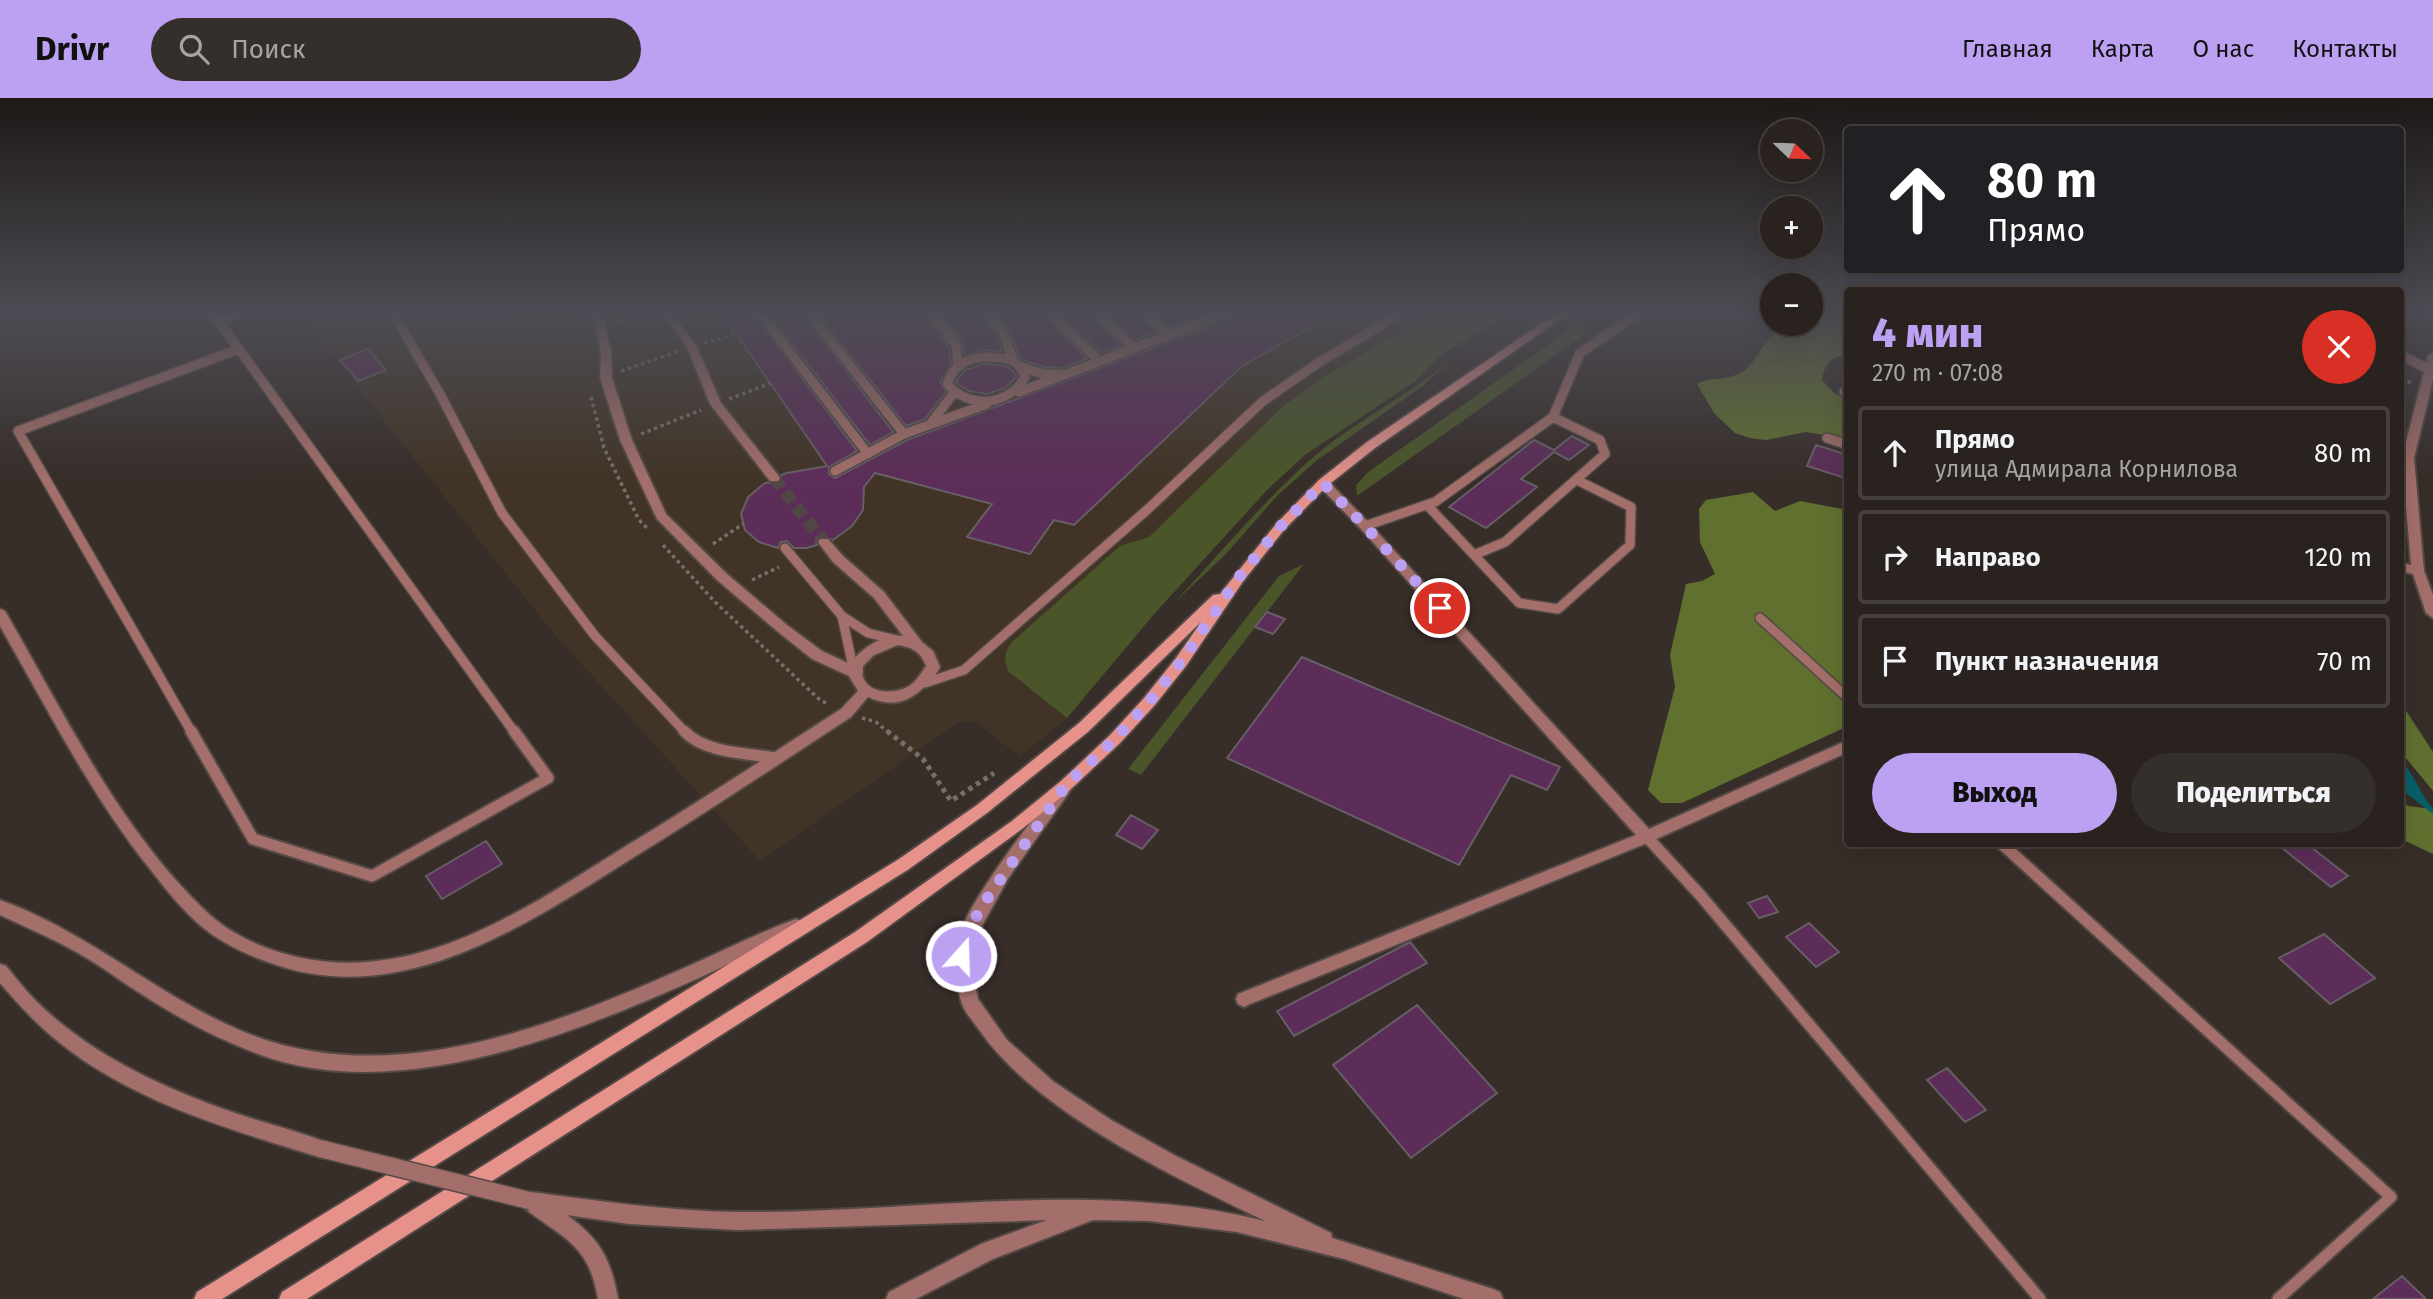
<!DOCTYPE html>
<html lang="ru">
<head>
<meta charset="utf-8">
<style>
  body { margin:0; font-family:"Fira Sans",sans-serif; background:#352f2c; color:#f1f3f6; height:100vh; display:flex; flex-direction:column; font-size:26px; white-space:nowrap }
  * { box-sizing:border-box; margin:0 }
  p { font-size:23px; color:#a5a4a4 }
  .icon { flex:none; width:38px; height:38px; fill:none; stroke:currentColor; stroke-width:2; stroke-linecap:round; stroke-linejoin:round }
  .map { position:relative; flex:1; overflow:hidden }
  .details { position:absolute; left:1844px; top:189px; width:560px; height:560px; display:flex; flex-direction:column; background:#29221f; border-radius:7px; box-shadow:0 7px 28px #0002,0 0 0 2px #453f3d }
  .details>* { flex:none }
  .top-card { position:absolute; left:1844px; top:28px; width:560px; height:147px; border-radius:7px; box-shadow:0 7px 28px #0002,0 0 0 2px #453f3d; background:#202124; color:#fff; overflow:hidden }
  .needle { width:46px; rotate:113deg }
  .fabs { position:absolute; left:1760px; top:21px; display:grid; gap:14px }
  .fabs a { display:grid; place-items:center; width:63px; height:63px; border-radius:50%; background:#29221f; box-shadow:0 7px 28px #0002,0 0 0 2px #453f3d; font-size:35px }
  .pin { position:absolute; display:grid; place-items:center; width:60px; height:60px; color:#fff; margin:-30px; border:4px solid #fff; border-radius:50%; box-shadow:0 2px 7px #0007 }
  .me { position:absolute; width:77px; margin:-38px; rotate:20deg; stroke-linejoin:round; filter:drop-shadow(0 0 5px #0008) }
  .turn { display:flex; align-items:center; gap:24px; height:147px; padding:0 28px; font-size:32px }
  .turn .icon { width:91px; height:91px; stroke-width:2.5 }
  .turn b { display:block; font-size:49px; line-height:60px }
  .round { display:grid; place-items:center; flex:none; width:74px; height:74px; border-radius:37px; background:#352f2c }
  .head { display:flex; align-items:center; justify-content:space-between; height:119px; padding:0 28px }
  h1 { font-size:42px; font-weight:800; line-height:52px; color:#bca0f2 }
  .button { display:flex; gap:14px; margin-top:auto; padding:14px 28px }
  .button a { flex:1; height:80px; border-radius:42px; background:#bca0f2; color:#111; font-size:28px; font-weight:800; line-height:80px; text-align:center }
  .button a+a { background:#352f2c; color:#f1f3f6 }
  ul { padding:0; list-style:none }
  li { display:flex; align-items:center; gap:21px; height:94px; margin:0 14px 10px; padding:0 14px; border:4px solid #453f3d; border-radius:7px }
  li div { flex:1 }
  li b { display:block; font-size:26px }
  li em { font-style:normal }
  header { display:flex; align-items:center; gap:42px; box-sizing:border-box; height:98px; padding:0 35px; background:#bca0f2; color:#111 }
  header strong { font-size:33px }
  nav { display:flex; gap:38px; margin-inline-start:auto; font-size:24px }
  .search { width:490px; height:63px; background:#352f2c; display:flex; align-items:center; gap:18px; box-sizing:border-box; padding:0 24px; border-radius:38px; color:#a5a4a4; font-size:26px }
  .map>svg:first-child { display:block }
  .commercial { fill:#413426 }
  .green { fill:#4a5629 }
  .forest { fill:#60702f }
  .water { fill:#086068 }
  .building { fill:#5c2d58; stroke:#675e66; stroke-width:2 }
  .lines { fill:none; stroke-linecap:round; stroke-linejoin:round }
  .minor-tunnel { stroke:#514744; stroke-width:12; stroke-dasharray:12 6; stroke-linecap:butt }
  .service-far1-casing { stroke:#534945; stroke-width:12 }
  .service-casing { stroke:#534945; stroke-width:15 }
  .minor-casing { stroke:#534945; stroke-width:4 }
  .tertiary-casing { stroke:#534945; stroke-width:4 }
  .secondary-casing { stroke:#534945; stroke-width:4 }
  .path-far1 { stroke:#786f6c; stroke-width:3.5; stroke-dasharray:3.5 3.5; stroke-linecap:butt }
  .path { stroke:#786f6c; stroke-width:5; stroke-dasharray:4.5 4.5; stroke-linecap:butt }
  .service-far1 { stroke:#a46f6a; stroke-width:9 }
  .service { stroke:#a46f6a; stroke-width:11 }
  .minor { fill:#a46f6a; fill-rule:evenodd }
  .tertiary { fill:#a46f6a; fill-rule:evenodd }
  .secondary { fill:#e6918a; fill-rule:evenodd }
  .tertiary-bridge-casing { stroke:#534945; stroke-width:20; stroke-linecap:butt }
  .tertiary-bridge { stroke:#a46f6a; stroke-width:17 }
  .route { stroke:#bca0f2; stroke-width:12; stroke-dasharray:0 21.6 }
</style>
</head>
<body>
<header>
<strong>Drivr</strong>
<div class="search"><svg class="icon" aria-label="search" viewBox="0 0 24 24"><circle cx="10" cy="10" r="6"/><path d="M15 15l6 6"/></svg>Поиск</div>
<nav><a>Главная</a><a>Карта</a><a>О нас</a><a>Контакты</a></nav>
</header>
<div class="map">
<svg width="2433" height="1201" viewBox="0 0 2433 1201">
  <rect width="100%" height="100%" fill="#372d29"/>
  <path class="commercial" d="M342,215H1511L1444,255L1414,284L1306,356L1267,392L1155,515L1067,620L1020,659L976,624L957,625L760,763L555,537L307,226Z"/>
  <path class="green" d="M1432,215H1511L1444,255L1414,284L1306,356L1267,392L1155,515L1067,620L1008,573C1004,561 1004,554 1012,544L1120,448L1149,439L1282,309L1324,279Z
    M1575,228L1588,234L1357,398L1356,387L1368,374Z
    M1451,262L1423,288L1317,362L1278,397L1224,458L1174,505C1219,456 1262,405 1311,361C1354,324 1407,298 1451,262Z
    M1304,466L1141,677L1128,671L1279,478Z"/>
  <path class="forest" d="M1821,218L1848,219V257C1831,258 1825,265 1822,282L1835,296L1848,300V341L1806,334L1766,342L1750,340L1735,335L1714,315L1697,286C1709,278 1727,284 1744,273C1750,269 1754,262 1758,256C1776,230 1779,226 1811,226V220Z
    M1753,394L1775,413L1800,403L1848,412V628L1682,705H1661L1648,692L1675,589L1670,557L1686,486L1702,483L1715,476L1700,444L1699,411L1706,402Z
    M2401,605L2433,654V693L2401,654Z
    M2401,702L2408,708L2433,711V756L2401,741Z"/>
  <path class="water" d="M2401,663C2415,677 2420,696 2433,711V716L2401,691Z"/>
  <path class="building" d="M722,215H753L857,353L829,369V376L835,380L907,342L1228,222L1233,215H1335L1241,269L1074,427L1054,422L1030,456L967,439L992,406L875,375L864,389L863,412L852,428L833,442L820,438L816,443L817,447L807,450H794L787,443L781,444L778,450L759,444L745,432L741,416L748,399L765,385L780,384L781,377L787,375L827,368Z
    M769,215H802L893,334L870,347Z
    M818,215H925L949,250L951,266L940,284L946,294L925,321L906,328Z
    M941,215H980L997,238L1002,253L982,252L964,257L962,243Z
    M996,215H1043L1087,261L1062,270L1044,269L1023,262L1019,259L1009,231Z
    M1060,215H1090L1121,248L1101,255Z
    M1107,215H1138L1155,234L1136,242Z
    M1155,215H1206L1170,229Z
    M368,251L386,272L358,283L340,262Z
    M984,266L1007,268L1017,278L1005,290L987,296L969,293L955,284L965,272Z
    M1572,338L1589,347L1569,362L1554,354L1521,381L1537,389L1486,430L1449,409L1534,342L1554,352Z
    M1816,347L1848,357V381L1807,368Z
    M1267,514L1285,521L1273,536L1255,529Z
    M1302,559L1560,669L1547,692L1511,677L1459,767L1227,660Z
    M1131,717L1158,732L1142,751L1116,737Z
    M486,743L502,766L442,801L426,778Z
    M2277,746H2307L2348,778L2331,789Z
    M1767,798L1778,814L1759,820L1748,805Z
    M1809,825L1839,854L1816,869L1786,839Z
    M2324,836L2375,880L2330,906L2279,860Z
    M1410,844L1427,865L1294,938L1277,913Z
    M1417,907L1497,995L1411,1060L1333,967Z
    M1947,970L1986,1012L1965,1024L1927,982Z
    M2402,1178L2426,1201H2373Z"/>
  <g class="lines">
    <path class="minor-tunnel" d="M774,380L824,444"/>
    <g class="service-far1-casing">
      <path id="service-far1" d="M393,215L440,296L502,415L595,538L686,635
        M760,215L868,356
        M809,215L904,336
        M932,215L956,247L958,266
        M987,215L1003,235L1013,262
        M1050,215L1099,263
        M1097,215L1134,250
        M1145,215L1168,237
        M218,223L239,251
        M239,251L515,635
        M2401,257L2428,271
        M983,259C1002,259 1019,259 1025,279C1007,309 970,311 947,286C953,268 965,261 983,259Z
        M1022,269L1043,276H1058
        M1019,294L1226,215
        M1844,294L1848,295
        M931,325L953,296
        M1827,340L1848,347
        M835,373L904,336L987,306
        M1427,407L1474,457L1505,444L1605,356L1600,342L1553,319
        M1365,428L1435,404L1553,319L1580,255L1639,215
        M785,450L842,518L868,535L897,542
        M1474,457L1519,505L1558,511L1630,447L1631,409L1577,382
        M842,518L854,574
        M1760,520L1848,600
        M925,585L964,572L1148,411L1263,303L1318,265L1401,215
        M192,635L18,333L239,251"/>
    </g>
    <g class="service-casing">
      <path id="service" d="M191,633L253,741L372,778L548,680L514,633
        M684,633C706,656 747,655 777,660
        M1647,739L1701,798L2040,1201
        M2002,746L2391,1099L2278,1201"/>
    </g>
    <g class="minor-casing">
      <path id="minor" d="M199,215H212L219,219L233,215H249L218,226Z
        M590,215H600L605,225L611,254L612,280L632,342L666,416L727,476L787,527L822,553L850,566C860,551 884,535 903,538L874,500L833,464L818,444L820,441H828L843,458L884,494L922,544L933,553L940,569L938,573C920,597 900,614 868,599L851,619C779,666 707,714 634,759C527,826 400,914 268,864C245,856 220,844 201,828C182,812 165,790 150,771C90,696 47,610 0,528V511L5,513C64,615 122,736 210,817C233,838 267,852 297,859C421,887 531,807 631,745C702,702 771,656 841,611L858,593L849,578L812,561L777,533L717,482L657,421L620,342L600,280L601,254L595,225ZM898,547C912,549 921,554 926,568C922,574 917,582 912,586C900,596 869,598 863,579C862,576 863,572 863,568L874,557Z
        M662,215H672L697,249L721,305L778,377L780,380L778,383H770L710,306L687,249Z
        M2433,255V281L2414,360L2424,473L2433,497V520L2426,515L2413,476L2401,473V465L2411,467L2402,360L2428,258Z
        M1323,381L1327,382L1369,425L1649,731L1848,642V654L1652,743L1250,906L1244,909L1238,906L1236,901L1238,896L1636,737L1361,431L1319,388L1317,385Z"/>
    </g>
    <g class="tertiary-casing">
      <path id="tertiary" d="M1063,686L1068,688L1070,692L1068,696L1009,779L974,842L969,859L978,901L1007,942L1054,984L1111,1022L1174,1057L1331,1135L1332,1140L1493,1191L1500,1194L1503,1201H1464L1344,1161L1237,1134L1149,1123L1093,1122L993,1161L916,1201H886L889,1194L981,1146L1047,1122L737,1132L629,1126L567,1117C600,1141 611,1161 618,1201H598C589,1146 564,1141 524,1110L522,1103L524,1096L531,1094C599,1103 668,1113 737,1114C910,1116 1095,1080 1265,1123C1175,1079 1038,1016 980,933C974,924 966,916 962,906C959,898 958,889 957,880C956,874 953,866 953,859C954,819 1032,723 1058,688Z
        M0,802C86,833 154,895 237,931C380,994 541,933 675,874C715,857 755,836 796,821L802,823L804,828L802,833C649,901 430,1018 261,957C220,942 180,921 143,897C125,886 108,873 90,862C61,844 30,831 0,817Z
        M0,866L6,868C16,880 26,893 37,904C91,957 161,989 232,1014C263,1025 297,1032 328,1045L331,1051L328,1057L322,1060C232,1032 135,1005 60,945C37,927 19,907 0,885Z"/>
    </g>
    <g class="secondary-casing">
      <path id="secondary" d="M1557,215H1569L1375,350L1327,388L1284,432L1244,482L1186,568L1154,608L1120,645L1071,691L1022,731L867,844L307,1201H279L282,1194L855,834L1012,723L1061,683L1110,637L1144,600L1176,560L1201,524L1089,633L987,715L909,771L222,1201H194L197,1194L899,761L977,707L1079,625L1213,497L1220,496L1276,426L1319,382L1367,344Z"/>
    </g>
    <path class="path-far1" d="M614,226L647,215
      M704,245L736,236
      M621,273L679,253
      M2401,281L2412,285
      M591,299L604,350L639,422L648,431
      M729,301L771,285
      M641,336L701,312
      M713,446L743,426
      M663,447L715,504L820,602L828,606
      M752,482L779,469
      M862,620L876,624L889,635"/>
    <path class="path" d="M887,633L923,661L951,703L994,675"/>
    <use href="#service-far1" class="service-far1"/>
    <use href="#service" class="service"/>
    <use href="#minor" class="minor"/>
    <use href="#tertiary" class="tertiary"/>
    <use href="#secondary" class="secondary"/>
    <g class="tertiary-bridge-casing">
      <path id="tertiary-bridge" d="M322,1051L531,1103"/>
    </g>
    <use href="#tertiary-bridge" class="tertiary-bridge"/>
  </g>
  <linearGradient id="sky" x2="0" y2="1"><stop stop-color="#1e1917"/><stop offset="0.56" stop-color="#4d4c54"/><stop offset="1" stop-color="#4d4c54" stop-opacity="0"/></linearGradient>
  <rect width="2433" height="383" fill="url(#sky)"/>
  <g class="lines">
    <path class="route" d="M961,858L968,834L982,808L1066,687L1115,641L1149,604L1181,564L1239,479L1280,429L1323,385L1365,428L1440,510"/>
  </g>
</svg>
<div class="fabs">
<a><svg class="needle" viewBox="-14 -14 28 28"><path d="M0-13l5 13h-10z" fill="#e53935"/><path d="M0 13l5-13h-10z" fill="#a5a4a4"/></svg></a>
<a>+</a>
<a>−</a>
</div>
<div class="pin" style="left:1440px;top:510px;background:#d93025"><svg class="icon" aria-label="arrive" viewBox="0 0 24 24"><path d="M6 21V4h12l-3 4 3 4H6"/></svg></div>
<svg class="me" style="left:961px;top:858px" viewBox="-20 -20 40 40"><circle r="17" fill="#bca0f2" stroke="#fff" stroke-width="3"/><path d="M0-11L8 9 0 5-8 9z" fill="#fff"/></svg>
<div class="top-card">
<div class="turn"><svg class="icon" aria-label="ahead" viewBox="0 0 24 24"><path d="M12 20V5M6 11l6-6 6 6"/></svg><div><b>80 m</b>Прямо</div></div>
</div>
<section class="details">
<div class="head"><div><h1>4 мин</h1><p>270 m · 07:08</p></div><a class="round" style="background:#d93025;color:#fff"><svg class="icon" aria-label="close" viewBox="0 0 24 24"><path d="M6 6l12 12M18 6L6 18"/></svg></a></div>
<ul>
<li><svg class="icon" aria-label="ahead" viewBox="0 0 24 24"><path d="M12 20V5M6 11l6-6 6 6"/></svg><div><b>Прямо</b><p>улица Адмирала Корнилова</p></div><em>80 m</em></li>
<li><svg class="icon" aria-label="right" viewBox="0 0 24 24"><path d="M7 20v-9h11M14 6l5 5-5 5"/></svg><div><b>Направо</b></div><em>120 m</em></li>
<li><svg class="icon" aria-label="arrive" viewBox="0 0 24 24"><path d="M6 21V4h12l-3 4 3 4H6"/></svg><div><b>Пункт назначения</b></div><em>70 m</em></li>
</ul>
<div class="button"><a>Выход</a><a>Поделиться</a></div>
</section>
</div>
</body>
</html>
